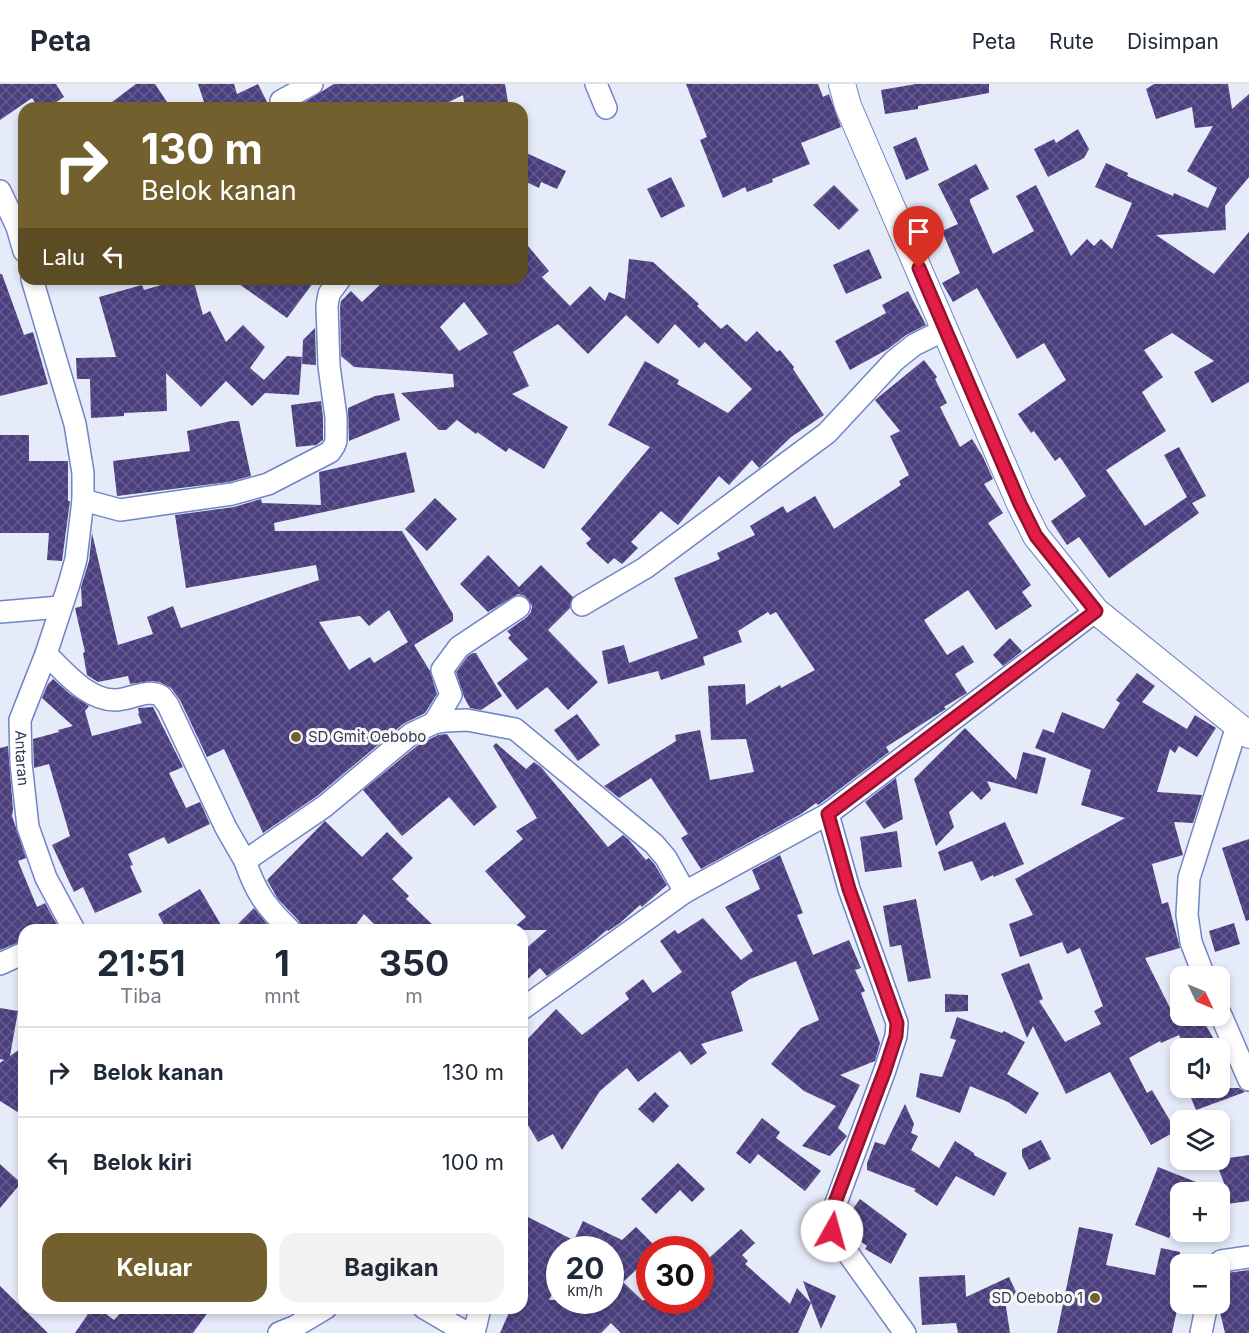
<!DOCTYPE html>
<html lang="id">
<head>
<meta charset="utf-8">
<style>
  body { margin:0; font-family:Inter,sans-serif; background:#f2f2f3; color:#1f2937; height:100vh; display:flex; flex-direction:column; font-size:22px; white-space:nowrap }
  * { box-sizing:border-box; margin:0 }
  p { font-size:20px; color:#747a83 }
  .icon { flex:none; width:33px; height:33px; fill:none; stroke:currentColor; stroke-width:2; stroke-linecap:round; stroke-linejoin:round }
  .map { position:relative; flex:1; overflow:hidden }
  .side { position:absolute; left:18px; top:840px; width:510px; height:390px; display:flex; flex-direction:column; background:#fff; border-radius:18px; box-shadow:0 3px 9px #0003 }
  .side>* { flex:none }
  .banner { position:absolute; left:18px; top:18px; width:510px; height:183px; border-radius:18px; box-shadow:0 3px 9px #0003; background:#72602e; color:#fff; overflow:hidden }
  .needle { width:39px; rotate:134deg }
  .buttons { position:absolute; left:1170px; top:882px; display:grid; gap:12px }
  .buttons a { display:grid; place-items:center; width:60px; height:60px; border-radius:12px; background:#fff; box-shadow:0 3px 9px #0003; font-size:30px }
  .speed { position:absolute; left:546px; top:1152px; display:flex; gap:12px; font-size:30px; font-weight:700; text-align:center }
  .speed>* { display:grid; place-content:center; width:78px; height:78px; border-radius:50%; background:#fff; box-shadow:0 3px 9px #0003; line-height:1 }
  .speed small { font-size:15px; font-weight:400 }
  .speed .limit { border:9px solid #d22; background:#fff; color:#111 }
  .pin { position:absolute; display:grid; place-items:center; width:51px; height:51px; color:#fff; margin:-62px -26px; border-radius:50% 50% 50% 0; rotate:-45deg; box-shadow:0 0 6px #0007 }
  .pin .icon { rotate:45deg }
  .me { position:absolute; width:66px; margin:-33px; rotate:7deg; stroke-linejoin:round; filter:drop-shadow(0 0 4px #0008) }
  .turn { display:flex; align-items:center; gap:21px; height:126px; padding:0 24px; font-size:27px }
  .turn .icon { width:78px; height:78px; stroke-width:2.5 }
  .turn b { display:block; font-size:42px; line-height:51px }
  .then { display:flex; align-items:center; height:57px; padding:0 24px; background:#0003; gap:12px; font-size:22px }
  .eta { display:flex; justify-content:space-evenly; align-items:center; height:102px; text-align:center }
  .eta b { font-size:36px; font-weight:700; line-height:42px }
  .action { display:flex; gap:12px; margin-top:auto; padding:12px 24px }
  .action a { flex:1; height:69px; border-radius:18px; background:#72602e; color:#fff; font-size:24px; font-weight:700; line-height:69px; text-align:center }
  .action a+a { background:#f2f2f3; color:#1f2937 }
  ul { padding:0; list-style:none }
  li { display:flex; align-items:center; gap:18px; height:90px; padding:0 24px; border-top:2px solid #e0e1e3 }
  li div { flex:1 }
  li b { display:block; font-size:22px }
  li em { font-style:normal }
  header { display:flex; align-items:center; gap:36px; box-sizing:border-box; height:84px; padding:0 30px; background:#fff; border-bottom:2px solid #e0e1e3 }
  header strong { font-size:28px }
  nav { display:flex; gap:33px; margin-inline-start:auto; font-size:21px }
  .map>svg:first-child { display:block }
  .building { fill:url(#building-cross-hatch); fill-rule:evenodd }
  .lines { fill:none; stroke-linecap:round; stroke-linejoin:round }
  .minor-casing { stroke:#7084c6; stroke-width:24 }
  .tertiary-casing { stroke:#7084c6; stroke-width:28 }
  .minor { stroke:#fff; stroke-width:21 }
  .tertiary { stroke:#fff; stroke-width:26 }
  .route-casing { stroke:#92132f; stroke-width:15 }
  .route { stroke:#e11d48; stroke-width:10 }
  .poi-dot { fill:#72602e; stroke:#f8f8f8; stroke-width:2 }
  .labels { text-anchor:middle; stroke-width:6; stroke-linejoin:round; paint-order:stroke }
  .poi-label { font-size:15px; fill:#313a56; stroke:#f8f8f8; text-anchor:start }
  .street-label { font-size:15px; fill:#313a56; stroke:#f8f8f8 }
</style>
</head>
<body>
<header>
<strong>Peta</strong>
<nav><a>Peta</a><a>Rute</a><a>Disimpan</a></nav>
</header>
<div class="map">
<svg width="1249" height="1249" viewBox="0 0 1249 1249">
  <defs>
    <pattern id="building-cross-hatch" width="8" height="8" patternUnits="userSpaceOnUse" patternTransform="scale(1.5)"><rect width="8" height="8" fill="#4b3f7e"/><path d="M0 0l8 8M0 8l8-8" fill="none" stroke="#635a8e"/></pattern>
  </defs>
  <rect width="100%" height="100%" fill="#e5ebf9"/>
  <path class="building" d="M0,0H56L64,13L47,24H39L32,14L0,36Z
    M136,0H155L171,24H104Z
    M198,0H234L237,10L258,0L270,24H206Z
    M334,0H505L509,24H465L463,11L437,24H295Z
    M686,0H818L823,13L829,10L841,43L801,59L810,80L772,95L773,98L747,108L745,103L723,114L700,56L707,53Z
    M916,0H989V9L918,22V25L885,30L881,6Z
    M1154,0H1228L1232,25L1249,10V93L1225,122L1226,146L1156,151L1214,190L1249,148V298L1212,319L1194,288L1214,277L1172,249L1144,266L1163,293L1142,308L1166,347L1106,386L1145,442L1187,413L1164,371L1179,363L1206,412L1192,419L1199,429L1109,494L1079,453L1067,461L1051,437L1086,412L1060,373L1055,377L1034,347L1031,349L1018,330L1066,296L1044,259L1017,275L977,204L953,218L942,199L960,189L942,147L958,140L938,100L976,80L989,105L970,115V118L993,170L1034,147L1016,112L1036,101L1071,172L1087,155L1094,162L1101,155L1112,165L1132,119L1095,103L1106,79L1128,89L1127,92L1173,112L1174,109L1208,124L1217,104L1187,87L1213,42L1195,44L1192,23L1156,35L1146,5Z
    M1078,45L1089,65L1084,74L1048,93L1034,65L1054,55L1056,59Z
    M916,53L929,86L906,96L893,63Z
    M522,67L566,87L557,105L541,98L539,104L522,96Z
    M671,93L685,122L661,134L647,105Z
    M834,101L859,126L839,146L813,121Z
    M522,155L549,187L542,193L570,222L590,202L605,217L609,208L625,215L629,175L653,178L699,220L697,222L721,245L727,240L746,258L757,247L777,268L780,266L794,283L793,285L824,331L791,353L759,384L752,376L729,401L719,392L678,441L661,427L631,458L638,464L622,480L614,474L608,480L589,463L586,459L591,455L581,445L650,363L608,341L645,277L679,296L677,300L728,329L752,305L705,258L699,264L675,240L658,260L626,231L588,270L558,240L513,268L529,302L512,310L568,343L544,385L509,364L506,368L477,348L476,350L457,336L446,346H439L401,309L454,303L453,290L354,283L341,272L340,223L341,217L351,207L362,218L386,195H522ZM464,218L488,250L459,267L440,243Z
    M869,165L882,194L846,210L833,181Z
    M0,190H2L24,251L33,248L48,300L0,312Z
    M182,195H193L203,231L210,227L226,258L243,241L265,263L250,284L264,296L287,272L302,273L299,311L265,309L252,322L226,297L201,323L166,289L167,327L124,329V332L91,334L90,295H77L76,274L116,273L99,213L142,201L144,206Z
    M232,195H316L287,234Z
    M908,207L926,241L906,251L888,265L850,286L835,257L886,229L882,221Z
    M315,244L316,281L302,280L303,256Z
    M924,276L937,293L935,295L947,319L940,323L960,363L972,355L983,373L993,395L984,400L1003,429L988,439L1031,501L1022,508L1032,522L996,546L968,506L924,536L947,571L963,561L974,578L955,590L967,609L944,623L946,625L944,626L886,663L889,668L821,719L818,721L816,719L801,730L701,785L681,754L688,750L651,694L619,714L604,702L676,657L675,651L700,646L710,696L754,688L746,655L711,656L708,602L745,600L746,621L780,601L781,604L815,586L776,528L770,531L768,528L738,547L742,558L703,573L705,581L661,596L658,587L608,600L602,567L624,561L629,579L698,554L674,494L720,475L717,469L755,451L750,442L783,422L787,429L815,412L834,445L901,401L899,397L909,391L890,352L900,347L875,316Z
    M394,309L400,336L349,357L348,324L375,312Z
    M321,317L323,334V356L316,361L296,363L291,321Z
    M231,337H239L251,392L229,398L117,412L113,377L190,367L187,347Z
    M0,351H29V377H68V417H70L62,477L47,476L49,449H0Z
    M406,368L415,408L274,439L275,447H402L453,530V537L414,561L430,587L437,610L425,629L403,640L317,712L263,749L224,665L207,673L180,616L171,604L160,598L151,597L130,600L128,592L98,598L87,591L83,569L85,568L75,524L82,522L81,503L89,477L92,449L118,561L153,550L147,533L173,522L181,544L319,496L316,481L186,504L175,431L234,423L261,415L262,419L321,421L319,388ZM389,526L408,558L374,579L370,573L349,586L319,538L360,532L369,542Z
    M435,414L457,435L427,467L405,445Z
    M488,471L519,503L541,481L573,513L570,524L548,546L598,598L568,626L547,603L517,626L497,599L528,575L508,554L511,551L507,547L527,533L531,528L532,522L525,512L518,510L488,528L460,500Z
    M1010,554L1022,567L1003,582L993,571Z
    M473,569H476L502,612L481,626L470,624L464,613L456,588L468,572Z
    M1137,589L1155,602L1142,618L1187,645L1195,631L1216,644L1197,673L1179,662L1175,669L1170,665L1157,708L1202,711L1193,739L1174,738L1183,771L1152,780L1162,820L1168,818L1180,864L1145,874L1174,932H1208L1209,935L1204,938L1219,964H1184L1179,951L1161,959L1160,957L1129,974L1147,1009L1152,1006L1176,1047L1151,1061L1110,988L1066,1010L1033,942L1027,954L1001,890L1029,879L1043,915L1039,917L1065,958L1101,940L1094,927L1103,922L1080,864L1067,870L1062,858L1020,873L1009,840L1033,831L1015,795L1125,734L1081,721L1091,686L1035,664L1043,645L1054,649L1062,628L1104,645L1120,619L1116,616Z
    M53,595L70,610L89,622L85,627L92,652L142,639L138,630L139,629L138,624L153,623L183,683L169,689L186,724L200,718L210,740L168,760L164,753L128,770L133,781L130,782L142,808L95,829L83,803L74,808L52,761L70,752L49,680L34,684L33,655L59,648L58,646L73,642L42,614L48,600Z
    M577,630L600,661L578,677L554,646Z
    M965,644L1016,696L1023,668L1046,674L1037,710L987,697L991,706L981,716L972,707L949,728L954,743L936,762L914,695Z
    M447,650L497,723L474,742L449,713L402,752L363,706L418,661L438,651Z
    M496,659L526,685L534,678L541,683L608,763L623,751L628,755L646,776L649,774L655,781L667,801L642,823L640,821L620,839L608,847L607,846L588,862L547,892L540,884L522,900V868L547,846H511L526,833L485,787L523,755L516,747L537,734L493,662Z
    M8,662L13,725L12,732L26,774L18,777L37,823L45,819L60,846H24V856L0,866V664Z
    M896,694L903,735L884,745L865,718Z
    M325,737L362,773L387,748L413,774L392,795L409,812L406,815L438,846H380L364,830L352,846H302L299,837L278,815L267,796Z
    M1005,738L1024,780L994,793L993,791L981,797L972,777L944,787L938,768Z
    M897,747L902,783L865,788L860,753Z
    M1249,755V836L1246,837L1222,764Z
    M780,771L803,829L797,831L813,871L849,856L861,884L855,886L865,907L861,909L880,959L875,977L840,991L860,1001L838,1044L847,1052L830,1072L802,1062L836,1022L804,1007L771,980L801,944L819,936L796,877L750,895L731,908L743,947L701,960L707,969L691,981L680,967L638,998L627,984L600,1007L562,1066L553,1050L538,1058L522,1031V961L556,925L582,951L629,915L625,909L643,895L653,909L682,888L660,857L675,846L678,850L703,834L741,876L753,867L725,823L760,805L752,786Z
    M200,805L224,846H167L158,830Z
    M916,815L931,894L908,898L901,861L890,863L883,822Z
    M254,824L272,846H232Z
    M1234,839L1240,860L1215,868L1209,847Z
    M945,910L968,911V927L945,928Z
    M0,924L18,927L10,972L24,962V1032L0,1017V979L4,976L0,975Z
    M957,933L1002,949L1004,947L1025,958L1007,990L1039,1009L1026,1030L1008,1018L970,1002L960,1029L916,1013L920,989L942,993L956,956L950,954Z
    M1187,1004H1239L1245,1008L1196,1026Z
    M655,1008L669,1022L653,1039L638,1025Z
    M905,1020L914,1040L911,1049L918,1052L911,1066L939,1084L955,1057L974,1069V1071L1007,1089L994,1112L956,1092L937,1122L914,1107L916,1105L867,1086V1079L875,1058L885,1061Z
    M762,1034L780,1048L776,1054L821,1087L805,1107L758,1070L750,1080L736,1069Z
    M1041,1056L1051,1075L1029,1086L1022,1072V1065Z
    M1249,1071V1117L1220,1121V1108H1180V1125L1169,1154L1135,1141L1158,1083L1219,1107L1226,1104L1215,1076Z
    M678,1079L705,1105L692,1118L680,1106L656,1130L641,1115Z
    M0,1080L21,1099L0,1124Z
    M860,1115L907,1150L891,1180L865,1165L867,1162L848,1148L843,1141V1139Z
    M522,1130L593,1166H560V1195L549,1216H610V1166H599L575,1154L583,1137L622,1156L636,1143L658,1165L650,1166V1173L623,1198L642,1216H700V1182L741,1145L755,1159L742,1171L748,1177L745,1180L790,1220L797,1204L811,1219L803,1197L836,1212L821,1245L811,1219L798,1249H621L611,1239L601,1249H500L511,1224H522Z
    M1079,1143L1113,1150L1106,1181L1155,1191L1161,1164L1180,1168V1212L1172,1249H1057Z
    M1249,1186V1249H1225L1219,1224L1226,1221L1222,1192L1227,1189Z
    M965,1191L966,1213L1009,1193L1017,1210L1005,1216L1010,1249H958L956,1239L922,1241L919,1193Z
    M0,1202L48,1249H0Z
    M92,1224H98L114,1236L125,1224H211L193,1249H75Z"/>
  <g class="lines">
    <g class="minor-casing">
      <g id="minor">
        <path d="M596,0L606,24"/>
        <path d="M281,17L312,0"/>
        <path d="M0,107L17,143L24,167"/>
        <path id="s1" d="M32,195L75,340L83,389V416L76,475L69,500L46,570L20,636L21,679L28,743L46,794L74,846"/>
        <path d="M83,416L120,426L232,410L268,400L330,368L334,362L336,357V333L329,282L327,222L329,210L340,195"/>
        <path d="M582,521L645,484L827,349L894,277L914,261L946,245"/>
        <path d="M0,528L60,523"/>
        <path d="M46,570C65,588 87,616 115,616C130,616 147,604 161,612L168,621L226,744L245,777L325,722L411,650L434,639L446,637L467,636L515,645L654,760L666,774L685,808"/>
        <path d="M434,639L451,611L442,586L459,563L519,523"/>
        <path d="M828,730L849,805L897,939L896,952L885,986L829,1138L832,1147L905,1249"/>
        <path d="M245,777C256,809 266,823 290,846"/>
        <path d="M0,880L24,869"/>
        <path d="M1204,892L1191,858L1187,831L1189,794L1237,642"/>
        <path d="M522,925L685,808L828,730L1096,527"/>
        <path d="M1220,929L1249,996"/>
        <path d="M1218,1180L1221,1177L1249,1173"/>
        <path d="M424,1224L467,1249"/>
        <path d="M279,1249L294,1243L326,1224"/>
        <path d="M474,1249L480,1224"/>
        <path d="M1201,1249L1207,1220"/>
      </g>
    </g>
    <g class="tertiary-casing">
      <path id="tertiary" d="M842,0L848,22L1020,420L1036,452L1096,527L1249,651"/>
    </g>
    <use href="#minor" class="minor"/>
    <use href="#tertiary" class="tertiary"/>
  </g>
  <g class="lines">
    <g class="route-casing">
      <path id="route" d="M832,1147L829,1138L831,1129L885,986L896,952L897,939L849,805L828,730L1096,527L1036,452L1020,420L919,184"/>
    </g>
    <use href="#route" class="route"/>
  </g>
  <g class="poi-dot">
    <circle cx="296" cy="653" r="6"/>
    <circle cx="1095" cy="1214" r="6"/>
  </g>
  <g class="labels">
    <g class="poi-label">
      <text x="308" y="658">SD Gmit Oebobo</text>
      <text x="1083" y="1219" text-anchor="end">SD Oebobo 1</text>
    </g>
    <g class="street-label">
      <text dy="5" stroke="none"><textPath href="#s1" startOffset="496">Antaran</textPath></text>
    </g>
  </g>
</svg>
<div class="buttons">
<a><svg class="needle" viewBox="-14 -14 28 28"><path d="M0-13l5 13h-10z" fill="#e53935"/><path d="M0 13l5-13h-10z" fill="#747a83"/></svg></a>
<a><svg class="icon" aria-label="sound" viewBox="0 0 24 24"><path d="M4 9h4l5-4v14l-5-4H4zM17 9q2 3 0 6"/></svg></a>
<a><svg class="icon" aria-label="layers" viewBox="0 0 24 24"><path d="M12 4l9 5-9 5-9-5zM3 14l9 5 9-5"/></svg></a>
<a>+</a>
<a>−</a>
</div>
<div class="speed"><div>20<small>km/h</small></div><div class="limit">30</div></div>
<div class="pin" style="left:919px;top:184px;background:#d93025"><svg class="icon" aria-label="arrive" viewBox="0 0 24 24"><path d="M6 21V4h12l-3 4 3 4H6"/></svg></div>
<svg class="me" style="left:832px;top:1147px" viewBox="-20 -20 40 40"><circle r="19" fill="#fff"/><path d="M0-13L10 11 0 6-10 11z" fill="#e11d48"/></svg>
<div class="banner">
<div class="turn"><svg class="icon" aria-label="right" viewBox="0 0 24 24"><path d="M7 20v-9h11M14 6l5 5-5 5"/></svg><div><b>130 m</b>Belok kanan</div></div>
<div class="then">Lalu<svg class="icon" aria-label="left" viewBox="0 0 24 24"><path d="M17 20v-9H6M10 6l-5 5 5 5"/></svg></div>
</div>
<section class="side">
<div class="eta">
<div><b>21:51</b><p>Tiba</p></div>
<div><b>1</b><p>mnt</p></div>
<div><b>350</b><p>m</p></div>
</div>
<ul>
<li><svg class="icon" aria-label="right" viewBox="0 0 24 24"><path d="M7 20v-9h11M14 6l5 5-5 5"/></svg><div><b>Belok kanan</b></div><em>130 m</em></li>
<li><svg class="icon" aria-label="left" viewBox="0 0 24 24"><path d="M17 20v-9H6M10 6l-5 5 5 5"/></svg><div><b>Belok kiri</b></div><em>100 m</em></li>
</ul>
<div class="action"><a>Keluar</a><a>Bagikan</a></div>
</section>
</div>
</body>
</html>
